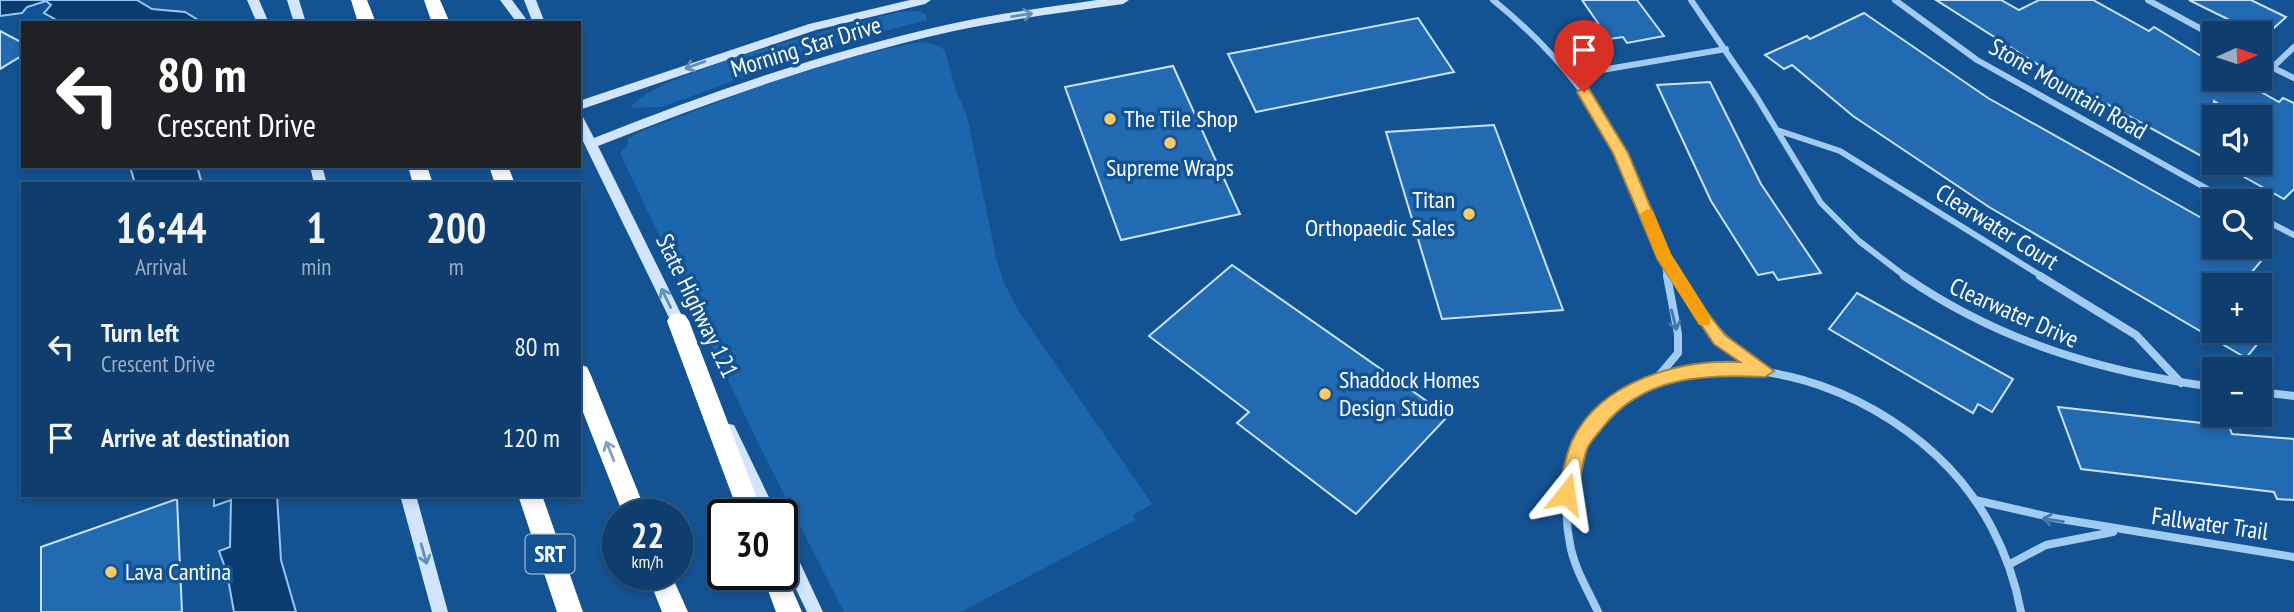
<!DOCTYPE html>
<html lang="en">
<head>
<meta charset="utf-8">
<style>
  body { margin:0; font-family:"PT Sans Narrow",sans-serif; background:#1d4976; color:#f1f3f6; height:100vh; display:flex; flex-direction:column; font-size:26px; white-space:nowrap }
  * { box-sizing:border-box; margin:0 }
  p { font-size:23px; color:#9baec2 }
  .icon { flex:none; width:38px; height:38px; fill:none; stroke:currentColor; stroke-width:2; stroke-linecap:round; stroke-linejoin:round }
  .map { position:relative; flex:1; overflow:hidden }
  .sheet { position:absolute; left:21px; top:182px; width:560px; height:315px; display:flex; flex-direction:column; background:#0f3e6e; border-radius:0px; box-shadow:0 4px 10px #0003,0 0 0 2px #2f5781 }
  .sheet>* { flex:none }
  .top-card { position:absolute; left:21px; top:21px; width:560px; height:147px; border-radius:0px; box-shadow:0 4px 10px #0003,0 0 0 2px #2f5781; background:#202124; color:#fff; overflow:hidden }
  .needle { width:46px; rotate:87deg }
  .tools { position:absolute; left:2202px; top:21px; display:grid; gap:14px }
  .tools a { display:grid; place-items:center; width:70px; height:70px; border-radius:0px; background:#0f3e6e; box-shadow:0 4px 10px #0003,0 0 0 2px #2f5781; font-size:35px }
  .speed { position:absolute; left:602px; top:499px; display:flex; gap:14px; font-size:35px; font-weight:700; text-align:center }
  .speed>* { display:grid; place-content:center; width:91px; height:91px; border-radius:50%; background:#0f3e6e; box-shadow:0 4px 10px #0003,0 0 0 2px #2f5781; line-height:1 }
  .speed small { font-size:18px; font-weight:400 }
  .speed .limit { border:4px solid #111; border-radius:10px; background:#fff; color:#111 }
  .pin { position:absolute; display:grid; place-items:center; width:60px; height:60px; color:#fff; margin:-72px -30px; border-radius:50% 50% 50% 0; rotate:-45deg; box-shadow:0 0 7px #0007 }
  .pin .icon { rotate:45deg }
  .me { position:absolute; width:77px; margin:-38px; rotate:15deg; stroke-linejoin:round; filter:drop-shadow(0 0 5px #0008) }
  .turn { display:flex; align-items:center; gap:24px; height:147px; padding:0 21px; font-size:32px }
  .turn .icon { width:91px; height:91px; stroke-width:2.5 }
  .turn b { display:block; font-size:49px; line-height:60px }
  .eta { display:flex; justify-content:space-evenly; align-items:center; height:119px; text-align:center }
  .eta b { font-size:42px; font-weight:700; line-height:49px }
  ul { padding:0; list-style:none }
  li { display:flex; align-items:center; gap:21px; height:91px; padding:0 21px }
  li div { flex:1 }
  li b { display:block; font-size:26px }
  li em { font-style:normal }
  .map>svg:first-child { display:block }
  .green { fill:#1c66ad }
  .water { fill:#0c3c6f; stroke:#94c7f5; stroke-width:2 }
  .building { fill:#226ab2; stroke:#c9e3fc; stroke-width:2 }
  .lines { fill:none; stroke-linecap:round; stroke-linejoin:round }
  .street-far1 { stroke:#a2cbf2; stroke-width:6 }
  .street { stroke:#a2cbf2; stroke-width:8 }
  .secondary { fill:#d1e6fc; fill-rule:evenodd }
  .highway { fill:#fff; fill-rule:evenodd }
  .oneway { stroke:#608ebd }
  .oneway2 { stroke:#3f77b0 }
  .oneway3 { stroke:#7ea0c4 }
  .route { fill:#ffc963; stroke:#a68340; stroke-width:2 }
  .slow { fill:#f59e0b }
  .poi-dot { fill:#ffc963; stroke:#145393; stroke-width:2.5 }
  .labels { text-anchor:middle; stroke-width:7; stroke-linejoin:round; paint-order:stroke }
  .shield { fill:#145393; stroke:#b8cbdf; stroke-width:2 }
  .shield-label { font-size:23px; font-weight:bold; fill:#fff }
  .street-label { font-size:24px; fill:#fff; stroke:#145393 }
  .poi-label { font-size:24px; fill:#fff; stroke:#145393; text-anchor:start }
</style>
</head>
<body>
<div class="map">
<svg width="2294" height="612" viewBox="0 0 2294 612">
  <rect width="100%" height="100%" fill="#145393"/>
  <path class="green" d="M919,11L926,14L927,20L835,44L662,107L630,108C653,73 849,25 898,12Z
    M923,42L940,46L945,51L956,91L967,116L996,257L1004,283L1018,310L1152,504L1133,515L1135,520L961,612H844L760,447L620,153L628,144V139L637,133C728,99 827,57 923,42Z"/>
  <path class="water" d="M0,0H137L152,9L185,12L203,23H62L44,13L51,5L46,1L27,7L22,13L0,16Z
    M130,166H197L202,184H135Z
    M214,495H277L281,560L296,612H234L227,573L219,551L230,547L231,500L214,506Z"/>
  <path class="building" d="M1582,0H1637L1664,36L1627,43L1623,37L1609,39Z
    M1936,0H2001L2019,10L2039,0H2093L2149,31L2154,27L2214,64V79H2238L2279,102L2283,98L2294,103V189L2284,199L2219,163H2259V117H2241L2214,101V163L2089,94L2086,95Z
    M2189,0H2251L2286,17L2264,37Z
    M1864,13L1988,98L2214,225V247H2253L2267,254L2241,285L2214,272V331H2268L2246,358L1989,207L1853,116L1792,65L1784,69L1765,55L1807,36L1810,39Z
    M1418,18L1454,72L1256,112L1228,54Z
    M0,31L23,43V55L0,69Z
    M1173,66L1240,214L1121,240L1065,87Z
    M1710,82L1761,184L1821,273L1778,280L1773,272L1758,275L1711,201L1657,85Z
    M1494,125L1563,310L1442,319L1386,132Z
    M1232,265L1448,416L1356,514L1237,423L1249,412L1149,336Z
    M1857,293L2013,379L1992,412L1978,404L1973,413L1829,329Z
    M2058,407L2229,426L2232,434L2294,439V500L2277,499L2274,492L2081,469Z
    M177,499L182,612H41V547Z"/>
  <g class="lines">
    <path class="street-far1" d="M1493,0C1546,43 1591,93 1621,156C1641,196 1655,238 1677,277
      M1691,0L1756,96L1821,203L1859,241L1906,277
      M1895,0L1977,60L2229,201
      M2148,0L2214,36
      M2259,61L2294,78
      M2272,68L2294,47
      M1572,75L1726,49
      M1777,130L1840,151L2043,277
      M2259,217L2294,235
      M1664,260L1667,277"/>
    <path class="street" d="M1676,276C1699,315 1725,343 1762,369
      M1904,276C1998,341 2101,372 2214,387
      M2040,276L2136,335L2181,383
      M1657,378L1678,353V334L1667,276
      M2259,392L2294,396
      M1975,500L2054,518L2294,557
      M2010,564L2046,545L2113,532
      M1598,612C1588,590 1574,568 1570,544C1564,516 1567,487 1576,460C1587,424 1615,398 1650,384C1748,346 1863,387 1937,456C1982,498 2010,553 2021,612"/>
    <path class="secondary" d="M247,0H259L269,23H257Z
      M287,0H299L306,23H294Z
      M500,0H512L529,23H517Z
      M524,0H536L545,23H533Z
      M910,0H931L925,4L816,30L579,110V101L809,24Z
      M1097,0H1129L1123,4C1067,12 1010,19 954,31C832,58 714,100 598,146L689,330L687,334H677L579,133V116L583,117L594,138C712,91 831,50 955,23C1002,13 1050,7 1097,0Z
      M310,166H322L327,184H314Z
      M729,424L734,425L777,514H761L721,430L724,425Z
      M400,495H416L448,612H432Z
      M782,535L788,537L823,612H807L782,560Z"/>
    <path class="highway" d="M351,0H367L376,23H358Z
      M424,0H440L450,23H432Z
      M408,166H427L433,184H413Z
      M489,166H508L515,184H495Z
      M678,313L685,315L689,321L763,514H739L667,321L671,315Z
      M579,364L587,367L590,373L647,514H623L579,402Z
      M518,495H542L583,612H557Z
      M782,566L802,612H776L762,574H782Z
      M647,574H671L688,612H662Z"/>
  </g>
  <defs><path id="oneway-shaft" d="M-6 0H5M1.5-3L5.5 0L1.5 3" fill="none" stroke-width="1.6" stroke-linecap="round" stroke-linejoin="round" transform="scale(1.75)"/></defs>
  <g class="oneway">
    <use href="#oneway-shaft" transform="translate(1022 15) rotate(-9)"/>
    <use href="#oneway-shaft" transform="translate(695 65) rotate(160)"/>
    <use href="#oneway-shaft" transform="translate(666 298) rotate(-116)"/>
    <use href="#oneway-shaft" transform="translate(424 554) rotate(74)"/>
  </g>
  <g class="oneway2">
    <use href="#oneway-shaft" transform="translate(1674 320) rotate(76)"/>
    <use href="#oneway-shaft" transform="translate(2053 520) rotate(-171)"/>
  </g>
  <use class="oneway3" href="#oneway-shaft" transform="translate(610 451) rotate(-112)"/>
  <path class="route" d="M1584,88L1589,89L1628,153L1670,254L1707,312L1725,335L1774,371L1765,377C1705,374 1643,376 1603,427C1598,434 1590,441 1587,449C1581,463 1582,496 1566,502L1557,494C1562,477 1565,457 1572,441C1600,381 1680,359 1740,362L1714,344L1658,260L1613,153L1577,92Z"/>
  <path class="slow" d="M1647,209L1653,211L1671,254L1710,316V325H1699L1656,256L1640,214Z"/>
  <g class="poi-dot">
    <circle cx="1110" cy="119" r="7"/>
    <circle cx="1170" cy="143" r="7"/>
    <circle cx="1469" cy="214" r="7"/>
    <circle cx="1325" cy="394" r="7"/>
    <circle cx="111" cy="572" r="7"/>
  </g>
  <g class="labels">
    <rect class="shield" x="525.5" y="534.5" width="49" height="39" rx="5"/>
    <g class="shield-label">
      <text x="550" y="562">SRT</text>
    </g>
    <g class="street-label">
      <text transform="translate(806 47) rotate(-17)" y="8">Morning Star Drive</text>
      <text transform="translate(2068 89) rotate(30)" y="8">Stone Mountain Road</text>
      <text transform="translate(1997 227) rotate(32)" y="8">Clearwater Court</text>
      <text transform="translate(697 306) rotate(64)" y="8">State Highway 121</text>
      <text transform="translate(2014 313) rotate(24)" y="8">Clearwater Drive</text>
      <text transform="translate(2210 524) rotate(8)" y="8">Fallwater Trail</text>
    </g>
    <g class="poi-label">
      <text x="1124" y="127">The Tile Shop</text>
      <text x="1170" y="176" text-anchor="middle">Supreme Wraps</text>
      <text x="1455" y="208" text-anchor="end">Titan<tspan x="1455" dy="28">Orthopaedic Sales</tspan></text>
      <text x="1339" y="388">Shaddock Homes<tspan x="1339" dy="28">Design Studio</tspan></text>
      <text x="125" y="580">Lava Cantina</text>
    </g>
  </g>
</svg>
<div class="tools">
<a><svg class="needle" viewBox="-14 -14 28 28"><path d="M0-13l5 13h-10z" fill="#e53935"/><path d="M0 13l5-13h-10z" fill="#9baec2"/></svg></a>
<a><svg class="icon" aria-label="sound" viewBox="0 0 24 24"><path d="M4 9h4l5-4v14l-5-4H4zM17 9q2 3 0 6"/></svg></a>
<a><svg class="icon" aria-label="search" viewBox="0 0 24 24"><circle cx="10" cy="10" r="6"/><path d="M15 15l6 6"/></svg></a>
<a>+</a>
<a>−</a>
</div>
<div class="speed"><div>22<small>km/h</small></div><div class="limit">30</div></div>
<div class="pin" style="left:1584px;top:92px;background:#d93025"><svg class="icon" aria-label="arrive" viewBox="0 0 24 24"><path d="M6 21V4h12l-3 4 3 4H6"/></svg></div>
<svg class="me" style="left:1566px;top:494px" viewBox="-20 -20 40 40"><path d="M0-17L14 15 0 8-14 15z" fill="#ffc963" stroke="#fff" stroke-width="4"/></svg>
<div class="top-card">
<div class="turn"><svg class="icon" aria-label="left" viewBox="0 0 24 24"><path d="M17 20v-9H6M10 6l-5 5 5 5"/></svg><div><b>80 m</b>Crescent Drive</div></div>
</div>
<section class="sheet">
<div class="eta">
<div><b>16:44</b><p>Arrival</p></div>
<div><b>1</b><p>min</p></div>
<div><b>200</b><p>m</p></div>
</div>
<ul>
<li><svg class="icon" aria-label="left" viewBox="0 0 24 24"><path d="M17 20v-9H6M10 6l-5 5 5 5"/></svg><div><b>Turn left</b><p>Crescent Drive</p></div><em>80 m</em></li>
<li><svg class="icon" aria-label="arrive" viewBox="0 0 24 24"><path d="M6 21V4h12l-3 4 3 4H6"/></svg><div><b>Arrive at destination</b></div><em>120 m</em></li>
</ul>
</section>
</div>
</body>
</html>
